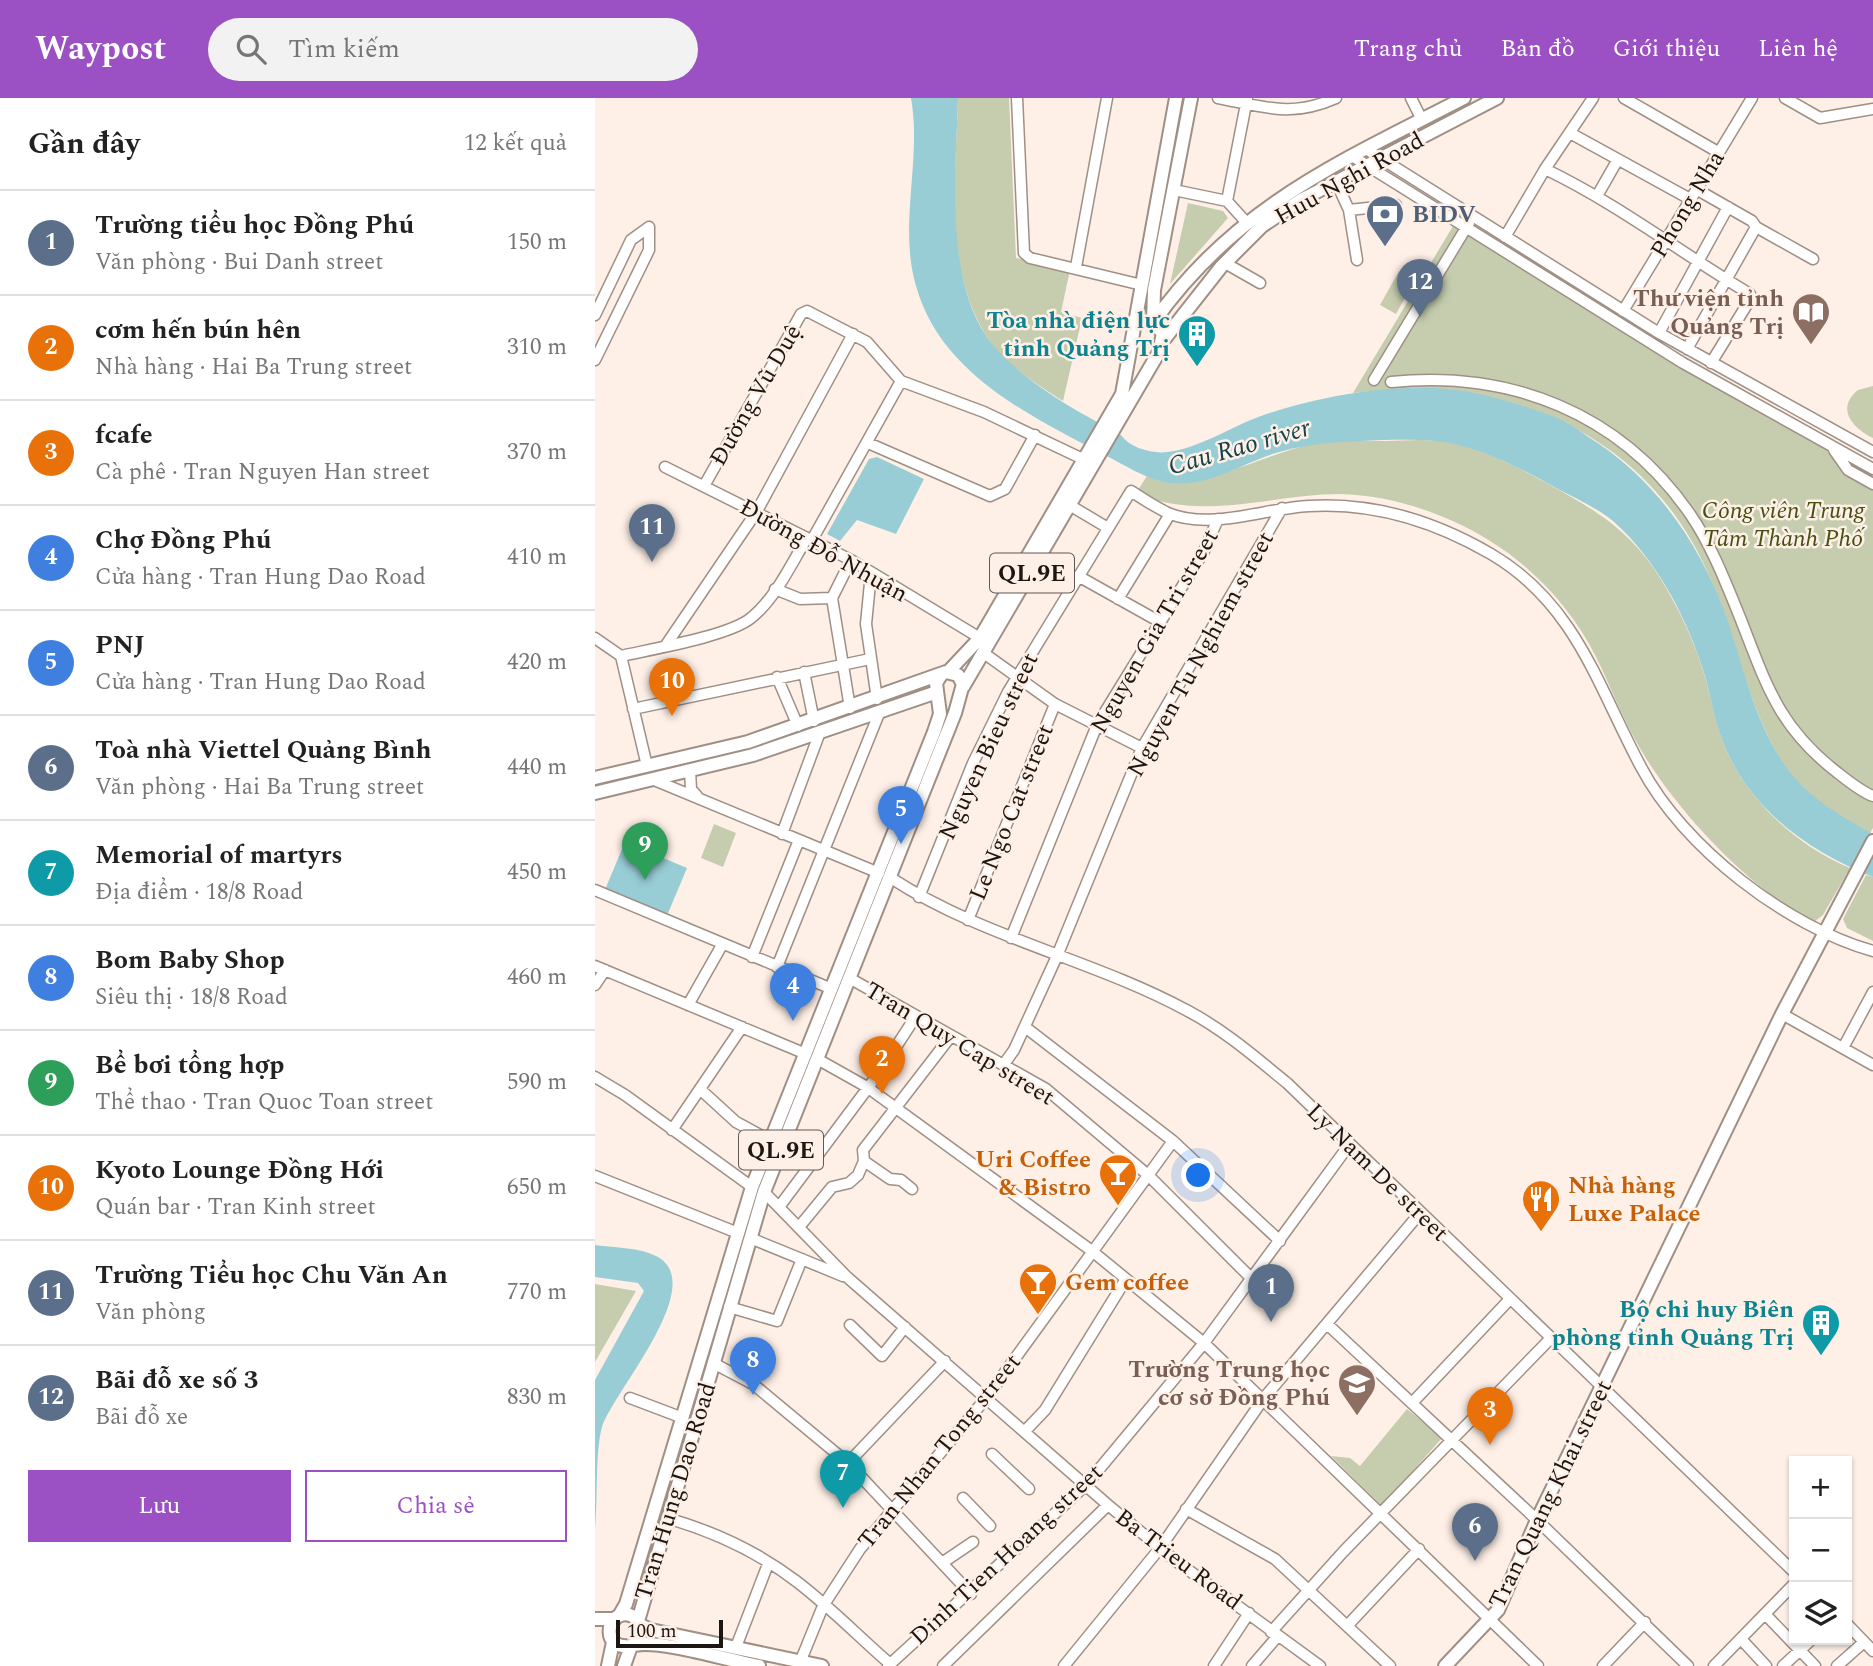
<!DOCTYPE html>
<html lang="vi">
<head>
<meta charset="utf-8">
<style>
  :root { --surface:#fff; --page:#f2f2f2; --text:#222; --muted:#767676; --line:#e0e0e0; --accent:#9b50c3 }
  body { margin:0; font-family:Spectral,serif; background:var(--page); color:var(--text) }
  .controls { position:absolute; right:21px; bottom:21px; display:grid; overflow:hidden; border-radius:0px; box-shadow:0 2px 5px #0004 }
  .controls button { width:63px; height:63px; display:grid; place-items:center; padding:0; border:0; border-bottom:2px solid var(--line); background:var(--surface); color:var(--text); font:35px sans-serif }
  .scale { position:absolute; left:21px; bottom:18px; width:107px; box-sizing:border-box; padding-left:7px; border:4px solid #1d1713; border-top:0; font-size:19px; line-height:24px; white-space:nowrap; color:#1d1713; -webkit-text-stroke:5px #fef0e7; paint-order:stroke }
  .you { position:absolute; left:604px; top:1078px; width:24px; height:24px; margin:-18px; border:5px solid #fff; border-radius:50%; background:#1a73e8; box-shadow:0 0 0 10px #1a73e833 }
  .badge { display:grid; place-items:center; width:46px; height:46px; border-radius:50%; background:var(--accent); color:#fff; font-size:23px; font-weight:700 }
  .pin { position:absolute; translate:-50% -58px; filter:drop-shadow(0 2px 4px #0008) }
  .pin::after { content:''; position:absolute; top:37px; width:24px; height:21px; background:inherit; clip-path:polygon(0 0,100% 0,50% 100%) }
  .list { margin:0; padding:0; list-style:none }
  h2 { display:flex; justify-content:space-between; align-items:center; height:91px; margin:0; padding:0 28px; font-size:30px }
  h2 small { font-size:23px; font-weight:400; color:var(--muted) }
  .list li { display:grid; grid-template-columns:46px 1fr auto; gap:21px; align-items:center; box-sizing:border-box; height:105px; padding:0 28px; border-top:2px solid var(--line) }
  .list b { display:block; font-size:26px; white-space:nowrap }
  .list p { margin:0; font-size:23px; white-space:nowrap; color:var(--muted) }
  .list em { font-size:23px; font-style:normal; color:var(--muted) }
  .actions { display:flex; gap:14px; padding:21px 28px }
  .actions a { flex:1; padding:16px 0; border:2px solid var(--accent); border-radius:0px; text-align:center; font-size:24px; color:var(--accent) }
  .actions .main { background:var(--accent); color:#fff }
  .icon { flex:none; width:38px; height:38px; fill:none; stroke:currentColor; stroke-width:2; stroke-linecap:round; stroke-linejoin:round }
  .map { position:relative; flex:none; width:1278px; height:1568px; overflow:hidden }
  header { display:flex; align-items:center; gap:42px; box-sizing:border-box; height:98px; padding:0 35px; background:var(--accent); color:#fff }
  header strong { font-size:33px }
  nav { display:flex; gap:38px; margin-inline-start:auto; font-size:24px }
  .search { width:490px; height:63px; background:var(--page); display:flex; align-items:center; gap:18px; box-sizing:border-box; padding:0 24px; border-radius:38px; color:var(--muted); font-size:26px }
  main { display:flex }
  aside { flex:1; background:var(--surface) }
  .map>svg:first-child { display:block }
  .green { fill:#c5cdae }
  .water { fill:#98cdd6 }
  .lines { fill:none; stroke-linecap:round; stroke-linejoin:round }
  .minor-casing { stroke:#9f8f85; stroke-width:13 }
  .major-casing { stroke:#9f8f85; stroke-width:16 }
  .minor { stroke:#fff; stroke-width:10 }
  .major { stroke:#fff; stroke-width:12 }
  .labels { text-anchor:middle; stroke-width:5; stroke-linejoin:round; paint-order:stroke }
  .shield { fill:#fef0e7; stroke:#605853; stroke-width:2 }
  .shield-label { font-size:23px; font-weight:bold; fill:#1d1713 }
  .street-label { font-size:24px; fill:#1d1713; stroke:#fef0e7 }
  .service-label { font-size:24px; font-weight:bold; fill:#4e5e75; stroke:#fef0e7; text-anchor:start }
  .education-label { font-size:24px; font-weight:bold; fill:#785e54; stroke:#fef0e7; text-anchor:end }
  .culture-label { font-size:24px; font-weight:bold; fill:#0d838f; stroke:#fef0e7; text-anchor:end }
  .park-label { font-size:24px; font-style:italic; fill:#465111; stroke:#fef0e7 }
  .food-label { font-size:24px; font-weight:bold; fill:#c56008; stroke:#fef0e7; text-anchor:start }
  .water-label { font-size:26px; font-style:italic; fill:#14444b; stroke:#fef0e7 }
</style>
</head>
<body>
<header>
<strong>Waypost</strong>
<div class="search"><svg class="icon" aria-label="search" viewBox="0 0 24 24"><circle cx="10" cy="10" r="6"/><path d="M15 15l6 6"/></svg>Tìm kiếm</div>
<nav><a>Trang chủ</a><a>Bản đồ</a><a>Giới thiệu</a><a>Liên hệ</a></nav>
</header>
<main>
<aside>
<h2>Gần đây<small>12 kết quả</small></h2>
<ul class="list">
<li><span class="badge" style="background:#5c6f8a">1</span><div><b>Trường tiểu học Đồng Phú</b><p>Văn phòng · Bui Danh street</p></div><em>150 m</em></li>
<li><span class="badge" style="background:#e8710a">2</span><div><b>cơm hến bún hên</b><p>Nhà hàng · Hai Ba Trung street</p></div><em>310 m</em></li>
<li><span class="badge" style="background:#e8710a">3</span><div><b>fcafe</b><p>Cà phê · Tran Nguyen Han street</p></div><em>370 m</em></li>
<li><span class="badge" style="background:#3f7fe0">4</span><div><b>Chợ Đồng Phú</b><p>Cửa hàng · Tran Hung Dao Road</p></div><em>410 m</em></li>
<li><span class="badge" style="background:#3f7fe0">5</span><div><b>PNJ</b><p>Cửa hàng · Tran Hung Dao Road</p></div><em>420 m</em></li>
<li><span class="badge" style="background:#5c6f8a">6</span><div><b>Toà nhà Viettel Quảng Bình</b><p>Văn phòng · Hai Ba Trung street</p></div><em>440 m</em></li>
<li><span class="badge" style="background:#0f9aa8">7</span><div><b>Memorial of martyrs</b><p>Địa điểm · 18/8 Road</p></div><em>450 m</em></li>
<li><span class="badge" style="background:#3f7fe0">8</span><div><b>Bom Baby Shop</b><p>Siêu thị · 18/8 Road</p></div><em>460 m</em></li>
<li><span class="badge" style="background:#2e9e5b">9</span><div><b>Bể bơi tổng hợp</b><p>Thể thao · Tran Quoc Toan street</p></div><em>590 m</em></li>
<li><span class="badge" style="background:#e8710a">10</span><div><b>Kyoto Lounge Đồng Hới</b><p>Quán bar · Tran Kinh street</p></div><em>650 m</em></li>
<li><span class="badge" style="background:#5c6f8a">11</span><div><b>Trường Tiểu học Chu Văn An</b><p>Văn phòng</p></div><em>770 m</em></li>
<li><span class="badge" style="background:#5c6f8a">12</span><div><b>Bãi đỗ xe số 3</b><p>Bãi đỗ xe</p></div><em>830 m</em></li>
</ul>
<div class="actions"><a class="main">Lưu</a><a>Chia sẻ</a></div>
</aside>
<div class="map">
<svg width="1278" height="1568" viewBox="0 0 1278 1568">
  <rect width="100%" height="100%" fill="#fef0e7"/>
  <path class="green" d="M363,0H414L421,160L475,172L466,214L487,220L468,303C444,288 415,270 397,246C347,178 361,80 363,0Z
    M593,105L628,113L633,120L575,186Z
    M858,128L1278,373V730L1275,735C1253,722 1228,709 1209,692C1162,648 1141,539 1115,480C1053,333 909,276 758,295Z
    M804,173L820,181L801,216L785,207Z
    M1278,288V340C1258,330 1240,311 1263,292Z
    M789,343C806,343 825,341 842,343C881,347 921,368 955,387C1001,412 1035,433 1064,478C1083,509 1100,544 1110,579C1116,600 1120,621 1127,641C1147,698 1200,747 1255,770L1228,817L1219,824C1153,791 1077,708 1042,645C1026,617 1015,587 1001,559C978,512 939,470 895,443C852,416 796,397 745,396C678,396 605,424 541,395L552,378C599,398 670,355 718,346C741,342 766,343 789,343Z
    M119,726L141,735L128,769L106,760Z
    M1271,777L1278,779V843L1252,830L1248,821Z
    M0,1186L41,1193L0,1264Z
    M812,1311L847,1340L787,1408L736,1358L755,1360L765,1368Z"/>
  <path class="water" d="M316,0H363C361,74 348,188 399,248C433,287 482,313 526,337C535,350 557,356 573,354C605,350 635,329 666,318C727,297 809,282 874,294C903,299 932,309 960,319C971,323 982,331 992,338C1059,379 1104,444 1131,518C1148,567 1160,626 1191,669C1213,700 1246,718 1278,736V779C1213,753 1152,710 1127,641C1119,621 1116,599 1110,578C1093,522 1063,463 1018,423C1002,410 980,400 961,390C925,370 882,347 840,343C816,341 791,342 767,343C740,344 714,346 688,353C651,362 617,389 577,385C552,383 527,365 504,354C431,316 345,274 321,188C303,127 327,62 316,0Z
    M282,359L329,381L301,436L262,422L245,443L232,436L274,361Z
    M30,744L92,770L71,820L9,794Z
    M0,1147C20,1150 45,1149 63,1159C113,1188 19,1293 7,1329C0,1353 3,1402 0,1430V1282L49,1193L43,1185L0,1179Z"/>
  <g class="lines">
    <defs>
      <path id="minor" d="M422,0L429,155L435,160L547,187
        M623,0C670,9 696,20 741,0
        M816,0L827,22
        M1029,0L1123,54
        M1190,0L1225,20L1278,11
        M975,35L1095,101
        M771,51L1064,235L1278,354
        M757,58L1088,265L1278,371
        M950,71C1023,106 1086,155 1155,196L1156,200L1116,265
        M741,84L754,112L762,162
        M579,92L632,103L651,124
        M1002,98L1022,63
        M632,103L652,1
        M754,112L801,107
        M1161,129L1218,161
        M910,139L950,71L998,0
        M630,165L665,185
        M481,169L512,0
        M1028,213L1157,0
        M0,217L36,142L54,129
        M1064,235L1133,109
        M1092,251L1161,129L1157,123L1101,91
        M0,262L54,152V129
        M779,282L874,125
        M796,284C916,272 1025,315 1095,416C1115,445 1129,480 1142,512C1170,581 1180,627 1243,675C1253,683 1267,694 1278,698
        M273,345L395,398L410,391L440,337
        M1239,352L1253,372L1278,386
        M70,369L256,462L385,540
        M109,388L206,216L212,213L272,244L306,283L389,314L490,362
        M476,408L513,430
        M217,442L306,283
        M276,475L271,526L282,601
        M483,478L565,524
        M180,491L205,501L237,500
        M523,501L575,416
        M0,540L26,558
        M71,547L162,413L258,236
        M390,556L460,606L547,650
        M26,558C57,551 134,538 156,520C181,500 196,466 212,440
        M26,558L52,668
        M209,574L219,623
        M182,579L203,628
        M255,610L237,500L256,462
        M38,611L275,561
        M95,673L96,691L102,698
        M59,682L284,775
        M187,736L225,634
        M296,780C388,840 497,861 593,913C629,932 660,959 692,985L1199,1474
        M0,792L237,891
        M324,799L378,665L413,594L536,393C548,401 560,409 573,415C616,433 670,410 714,408C779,404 841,424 896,456C981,506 1003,589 1046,669C1088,749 1192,829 1278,853
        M373,822L460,606
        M416,840L502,627L609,453L623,421
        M157,859L204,742
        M0,868L211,956
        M182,869L285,613
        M256,881L451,991L553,1077L657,1181
        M0,887L10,872
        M93,907L127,847
        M1187,916L1278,967
        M430,929L578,1043L685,1143
        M1248,950L1278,894
        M224,962L272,989L497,1153L609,1245L943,1568
        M409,966L419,952L462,858L547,650L687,410
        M0,979L30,997L157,1089
        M106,992L141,1024L176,1043
        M77,1032L147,929
        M269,1063L295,1081L306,1082L317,1091
        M0,1078L143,1135
        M169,1094L252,1179L513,1407L581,1463L725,1568
        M184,1109L284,975L321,918
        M204,1129L237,1089L254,1085L263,1077L269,1063L268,1052L356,938
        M155,1140L248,1178
        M134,1209L182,1223L207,1161
        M732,1226L942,1422L1093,1568
        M255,1227L287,1258L310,1229
        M118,1265L158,1286L253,1365L376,1496
        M35,1300L88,1320
        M817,1305L915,1201
        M431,1332L450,1312L531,1181
        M397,1356L434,1391
        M253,1365L350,1263
        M368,1400L395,1428
        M591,1411L680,1461L795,1568
        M72,1420C117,1433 163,1454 201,1483C234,1508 263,1538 294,1565
        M347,1465L378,1444
        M1170,1516L1220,1568
        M1252,1526L1278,1553
        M752,1528L824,1451
        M676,1534L748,1454L956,1240
        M1146,1541L1171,1568
        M141,1549L173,1466
        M206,1562L228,1508L265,1451L392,1299L578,1043
        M293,1568L491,1387L609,1245L754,1047
        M348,1568L513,1407
        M469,1568L565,1450L669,1300L825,1115
        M619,1568L654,1515
        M657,1568L682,1539
        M1008,1568L1050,1524
        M1119,1568L1199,1486
        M1188,1568L1216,1542
        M1242,1568L1269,1544"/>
      <path id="major" d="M558,225C640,108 747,63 869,0
        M558,225L559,192L596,0
        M567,244L626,169L667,128L706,102L902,0
        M353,574L385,540L527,296L581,0
        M368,589L564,254L568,235L558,225
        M0,680L153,644L351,574L363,577L368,586L360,615L169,1094L43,1523
        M0,695L158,657L342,594
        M24,1518L31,1506L157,1089L339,634L345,616L341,585L346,577
        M0,1521H20
        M45,1527L56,1532L227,1568
        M38,1547L47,1534C46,1527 43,1520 35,1517C11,1510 3,1556 40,1547C64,1541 136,1563 164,1568
        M13,1568L18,1544
        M29,1568L36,1548
        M850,1568L903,1512L942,1422L1187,916L1278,743"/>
    </defs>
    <use href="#minor" class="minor-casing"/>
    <use href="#major" class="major-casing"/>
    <use href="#minor" class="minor"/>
    <use href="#major" class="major"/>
  </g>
  <defs>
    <symbol id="bank-pin" viewBox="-11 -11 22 30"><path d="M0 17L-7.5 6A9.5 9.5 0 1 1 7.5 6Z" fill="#5c6f8a" stroke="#fef0e7"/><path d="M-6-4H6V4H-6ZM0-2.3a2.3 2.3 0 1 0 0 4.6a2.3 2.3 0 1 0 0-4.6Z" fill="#fff"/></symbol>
    <symbol id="library-pin" viewBox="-11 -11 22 30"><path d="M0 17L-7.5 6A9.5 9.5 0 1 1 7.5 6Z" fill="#8d6e63" stroke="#fef0e7"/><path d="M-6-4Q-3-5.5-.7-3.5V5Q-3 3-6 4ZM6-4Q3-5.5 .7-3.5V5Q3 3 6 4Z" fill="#fff"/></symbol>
    <symbol id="building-pin" viewBox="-11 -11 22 30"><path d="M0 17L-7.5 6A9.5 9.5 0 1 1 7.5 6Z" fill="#0f9aa8" stroke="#fef0e7"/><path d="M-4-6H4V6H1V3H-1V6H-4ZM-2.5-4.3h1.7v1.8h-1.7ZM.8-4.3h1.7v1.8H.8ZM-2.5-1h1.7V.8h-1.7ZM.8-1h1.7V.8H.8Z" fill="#fff"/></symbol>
    <symbol id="bar-pin" viewBox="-11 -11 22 30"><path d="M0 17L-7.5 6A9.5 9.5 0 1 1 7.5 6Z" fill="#e8710a" stroke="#fef0e7"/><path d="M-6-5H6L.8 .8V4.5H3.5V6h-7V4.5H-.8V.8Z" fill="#fff"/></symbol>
    <symbol id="restaurant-pin" viewBox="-11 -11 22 30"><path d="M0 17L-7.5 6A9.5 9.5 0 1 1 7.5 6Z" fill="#e8710a" stroke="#fef0e7"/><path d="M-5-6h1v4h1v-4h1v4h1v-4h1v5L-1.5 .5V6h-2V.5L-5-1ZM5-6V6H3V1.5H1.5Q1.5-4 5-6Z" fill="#fff"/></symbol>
    <symbol id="school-pin" viewBox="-11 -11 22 30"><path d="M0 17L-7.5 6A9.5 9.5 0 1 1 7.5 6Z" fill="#8d6e63" stroke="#fef0e7"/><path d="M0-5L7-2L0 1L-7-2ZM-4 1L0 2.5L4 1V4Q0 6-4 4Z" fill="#fff"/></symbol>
  </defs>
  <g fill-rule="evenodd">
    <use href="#bank-pin" x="768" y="94" width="44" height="60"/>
    <use href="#library-pin" x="1194" y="192" width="44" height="60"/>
    <use href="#building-pin" x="580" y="214" width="44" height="60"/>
    <use href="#bar-pin" x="501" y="1053" width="44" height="60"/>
    <use href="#restaurant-pin" x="924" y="1079" width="44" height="60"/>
    <use href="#bar-pin" x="421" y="1162" width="44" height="60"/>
    <use href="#building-pin" x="1204" y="1203" width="44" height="60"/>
    <use href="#school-pin" x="740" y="1263" width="44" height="60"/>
  </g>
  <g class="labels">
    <g class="shield">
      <rect x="395" y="455.5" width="84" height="39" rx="5"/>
      <rect x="144" y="1032.5" width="84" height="39" rx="5"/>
    </g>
    <g class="shield-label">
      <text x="437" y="483">QL.9E</text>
      <text x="186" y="1060">QL.9E</text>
    </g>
    <g class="street-label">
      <text transform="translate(754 80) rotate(-29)" y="8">Huu Nghi Road</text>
      <text transform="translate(1092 106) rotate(-59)" y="8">Phong Nha</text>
      <text transform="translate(160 297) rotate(-60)" y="8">Đường Vũ Duệ</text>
      <text transform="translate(229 452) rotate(29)" y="8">Đường Đỗ Nhuận</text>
      <text transform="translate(559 533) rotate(-60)" y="8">Nguyen Gia Tri street</text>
      <text transform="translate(605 556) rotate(-61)" y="8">Nguyen Tu Nghiem street</text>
      <text transform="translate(393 648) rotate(-65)" y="8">Nguyen Bieu street</text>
      <text transform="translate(416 714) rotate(-68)" y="8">Le Ngo Cat street</text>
      <text transform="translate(365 945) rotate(31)" y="8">Tran Quy Cap street</text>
      <text transform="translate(783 1074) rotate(44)" y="8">Ly Nam De street</text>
      <text transform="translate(344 1353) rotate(-51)" y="8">Tran Nhan Tong street</text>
      <text transform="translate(80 1393) rotate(-73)" y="8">Tran Hung Dao Road</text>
      <text transform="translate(955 1396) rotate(-64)" y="8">Tran Quang Khai street</text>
      <text transform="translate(411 1456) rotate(-43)" y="8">Dinh Tien Hoang street</text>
      <text transform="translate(584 1461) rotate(37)" y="8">Ba Trieu Road</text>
    </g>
    <g class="service-label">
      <text x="817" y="124">BIDV</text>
    </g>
    <g class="education-label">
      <text x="1189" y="208">Thư viện tỉnh<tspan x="1189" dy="28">Quảng Trị</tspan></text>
      <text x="735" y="1279">Trường Trung học<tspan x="735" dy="28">cơ sở Đồng Phú</tspan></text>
    </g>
    <g class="culture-label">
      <text x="575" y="230">Tòa nhà điện lực<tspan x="575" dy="28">tỉnh Quảng Trị</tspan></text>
      <text x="1199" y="1219">Bộ chỉ huy Biên<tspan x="1199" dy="28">phòng tỉnh Quảng Trị</tspan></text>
    </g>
    <g class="park-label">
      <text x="1188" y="420">Công viên Trung<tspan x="1188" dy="28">Tâm Thành Phố</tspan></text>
    </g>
    <g class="food-label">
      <text x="496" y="1069" text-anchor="end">Uri Coffee<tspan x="496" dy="28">&amp; Bistro</tspan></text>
      <text x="973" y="1095">Nhà hàng<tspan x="973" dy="28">Luxe Palace</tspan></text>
      <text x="470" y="1192">Gem coffee</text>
    </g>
    <g class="water-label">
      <text transform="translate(644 348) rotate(-16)" y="9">Cau Rao river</text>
    </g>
  </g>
</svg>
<div class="controls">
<button>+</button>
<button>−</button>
<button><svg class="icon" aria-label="layers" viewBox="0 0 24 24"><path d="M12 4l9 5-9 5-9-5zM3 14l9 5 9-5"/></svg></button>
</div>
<div class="scale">100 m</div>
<div class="you"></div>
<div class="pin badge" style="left:676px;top:1224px;background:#5c6f8a">1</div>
<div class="pin badge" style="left:287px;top:996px;background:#e8710a">2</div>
<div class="pin badge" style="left:895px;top:1347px;background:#e8710a">3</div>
<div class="pin badge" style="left:198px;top:923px;background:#3f7fe0">4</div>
<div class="pin badge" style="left:306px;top:746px;background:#3f7fe0">5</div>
<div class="pin badge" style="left:880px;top:1463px;background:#5c6f8a">6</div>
<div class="pin badge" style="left:248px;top:1410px;background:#0f9aa8">7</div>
<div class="pin badge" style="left:158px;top:1297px;background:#3f7fe0">8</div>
<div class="pin badge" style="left:50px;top:782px;background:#2e9e5b">9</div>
<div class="pin badge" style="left:77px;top:618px;background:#e8710a">10</div>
<div class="pin badge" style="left:57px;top:464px;background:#5c6f8a">11</div>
<div class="pin badge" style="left:825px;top:219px;background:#5c6f8a">12</div>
</div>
</main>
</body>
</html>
